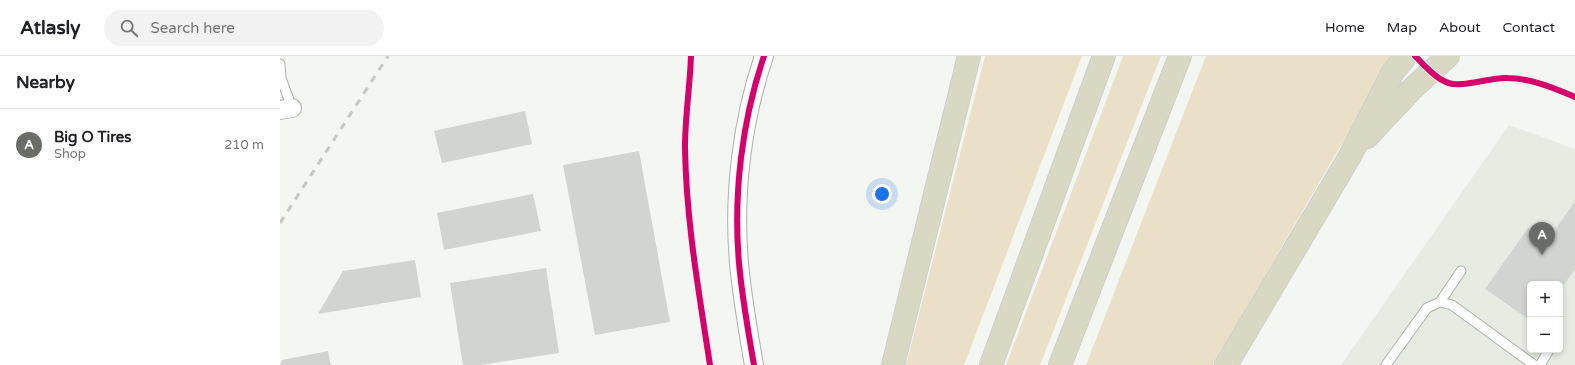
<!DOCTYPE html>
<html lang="en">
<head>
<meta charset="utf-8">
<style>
  :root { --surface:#fff; --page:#f2f2f2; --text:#202124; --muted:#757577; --line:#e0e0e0; --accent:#6a6c68 }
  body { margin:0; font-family:"Varela Round",sans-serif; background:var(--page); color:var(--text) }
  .controls { position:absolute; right:12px; bottom:12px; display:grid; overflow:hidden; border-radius:6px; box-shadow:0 2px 6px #0003 }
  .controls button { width:36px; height:36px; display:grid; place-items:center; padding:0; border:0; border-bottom:1px solid var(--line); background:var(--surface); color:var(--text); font:20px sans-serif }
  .you { position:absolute; left:602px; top:138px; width:14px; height:14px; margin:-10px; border:3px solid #fff; border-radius:50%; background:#1a73e8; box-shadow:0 0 0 6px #1a73e833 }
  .badge { display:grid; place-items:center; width:26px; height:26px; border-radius:50%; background:var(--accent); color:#fff; font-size:13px; font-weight:700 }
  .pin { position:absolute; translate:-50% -33px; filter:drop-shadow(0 1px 2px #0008) }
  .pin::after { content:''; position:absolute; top:21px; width:14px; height:12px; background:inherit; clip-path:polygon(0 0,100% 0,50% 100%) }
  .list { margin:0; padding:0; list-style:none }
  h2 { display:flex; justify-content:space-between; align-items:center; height:52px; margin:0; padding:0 16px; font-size:17px }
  h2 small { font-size:13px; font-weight:400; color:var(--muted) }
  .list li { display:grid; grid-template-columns:26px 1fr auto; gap:12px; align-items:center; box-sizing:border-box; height:72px; padding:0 16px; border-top:1px solid var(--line) }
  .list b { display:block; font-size:15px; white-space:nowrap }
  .list p { margin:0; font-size:13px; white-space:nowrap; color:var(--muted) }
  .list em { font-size:13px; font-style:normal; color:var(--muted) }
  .icon { flex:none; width:22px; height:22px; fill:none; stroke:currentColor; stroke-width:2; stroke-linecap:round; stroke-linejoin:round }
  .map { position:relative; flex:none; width:1295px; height:309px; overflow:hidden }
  header { display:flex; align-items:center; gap:24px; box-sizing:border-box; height:56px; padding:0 20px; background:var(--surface); border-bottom:1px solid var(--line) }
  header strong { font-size:19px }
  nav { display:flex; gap:22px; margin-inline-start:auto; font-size:14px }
  .search { width:280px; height:36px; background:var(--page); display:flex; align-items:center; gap:10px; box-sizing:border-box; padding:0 14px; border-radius:22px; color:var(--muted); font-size:15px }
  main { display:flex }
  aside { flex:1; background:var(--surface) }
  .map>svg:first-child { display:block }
  .built { fill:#e6ece2; fill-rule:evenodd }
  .green { fill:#eae0c8 }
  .building { fill:#d2d4d2 }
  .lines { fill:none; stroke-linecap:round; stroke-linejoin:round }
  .service-casing { stroke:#aeb0ad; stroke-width:11 }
  .minor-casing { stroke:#aeb0ad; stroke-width:20 }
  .motorway-casing { stroke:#cecfcd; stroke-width:24 }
  .service { stroke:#fdfefd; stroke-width:9 }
  .minor { stroke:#fdfefd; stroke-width:18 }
  .motorway { stroke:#d9d8c2; stroke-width:22 }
  .rail { stroke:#c6c6c6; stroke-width:3; stroke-dasharray:7 7; stroke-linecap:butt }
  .cycleway-casing { stroke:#f3f8f0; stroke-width:8 }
  .cycleway { stroke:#d6006c; stroke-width:6 }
</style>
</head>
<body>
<header>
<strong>Atlasly</strong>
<div class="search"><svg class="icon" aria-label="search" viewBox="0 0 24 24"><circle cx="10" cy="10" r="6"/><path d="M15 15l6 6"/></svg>Search here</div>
<nav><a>Home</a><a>Map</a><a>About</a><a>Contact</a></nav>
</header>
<main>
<aside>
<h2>Nearby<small></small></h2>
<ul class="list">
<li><span class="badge">A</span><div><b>Big O Tires</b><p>Shop</p></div><em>210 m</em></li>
</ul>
</aside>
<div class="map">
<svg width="1295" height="309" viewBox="0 0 1295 309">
  <rect width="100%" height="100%" fill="#f4f6f2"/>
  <path class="built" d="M1229,69L1295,93V309H1061ZM1250,228H1280V294H1250Z"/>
  <path class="green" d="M705,0H802L684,309H626Z
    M843,0H881L760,309H726Z
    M926,0H1117L1054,101L933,309H806Z"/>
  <path class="building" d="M245,55L252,88L162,107L154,75Z
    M359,95L390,266L315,279L283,109Z
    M253,138L261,175L164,194L157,157Z
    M1295,145V213L1280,235V228H1250V264L1205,233L1248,172L1267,186Z
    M135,204L141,241L38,258L63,215Z
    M266,212L279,297L201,309H183L170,227Z
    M48,295L51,309H0L2,304Z"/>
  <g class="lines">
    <defs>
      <path id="service" d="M0,8L1,22L12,52
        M1160,246L1181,215
        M1106,309L1147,252L1160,246L1172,249L1254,309
        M1260,309L1269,294"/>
      <path id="minor" d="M0,54L12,52
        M474,309C468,275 462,241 459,207C453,138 462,65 484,0"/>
      <path id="motorway" d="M1087,81L1131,34L1168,0
        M613,309L689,0
        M711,309L824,0
        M780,309L900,0
        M946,309L1070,100L1113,16L1126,0"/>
    </defs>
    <use href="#service" class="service-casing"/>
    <use href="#minor" class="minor-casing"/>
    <use href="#motorway" class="motorway-casing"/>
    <use href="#service" class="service"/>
    <use href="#minor" class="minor"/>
    <use href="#motorway" class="motorway"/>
    <path class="rail" d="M0,167L108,0"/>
    <defs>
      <path id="cycleway" d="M411,0C410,30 405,61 405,91C406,164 419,237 430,309
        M1135,0C1144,9 1154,21 1166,26C1180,33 1210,21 1227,22C1250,22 1274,32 1295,41
        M474,309C468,275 462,241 459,207C453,138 462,65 484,0"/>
    </defs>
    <use href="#cycleway" class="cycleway-casing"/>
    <use href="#cycleway" class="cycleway"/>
  </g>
</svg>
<div class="controls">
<button>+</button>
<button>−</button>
</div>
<div class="you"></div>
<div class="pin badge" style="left:1262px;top:199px">A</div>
</div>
</main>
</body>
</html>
